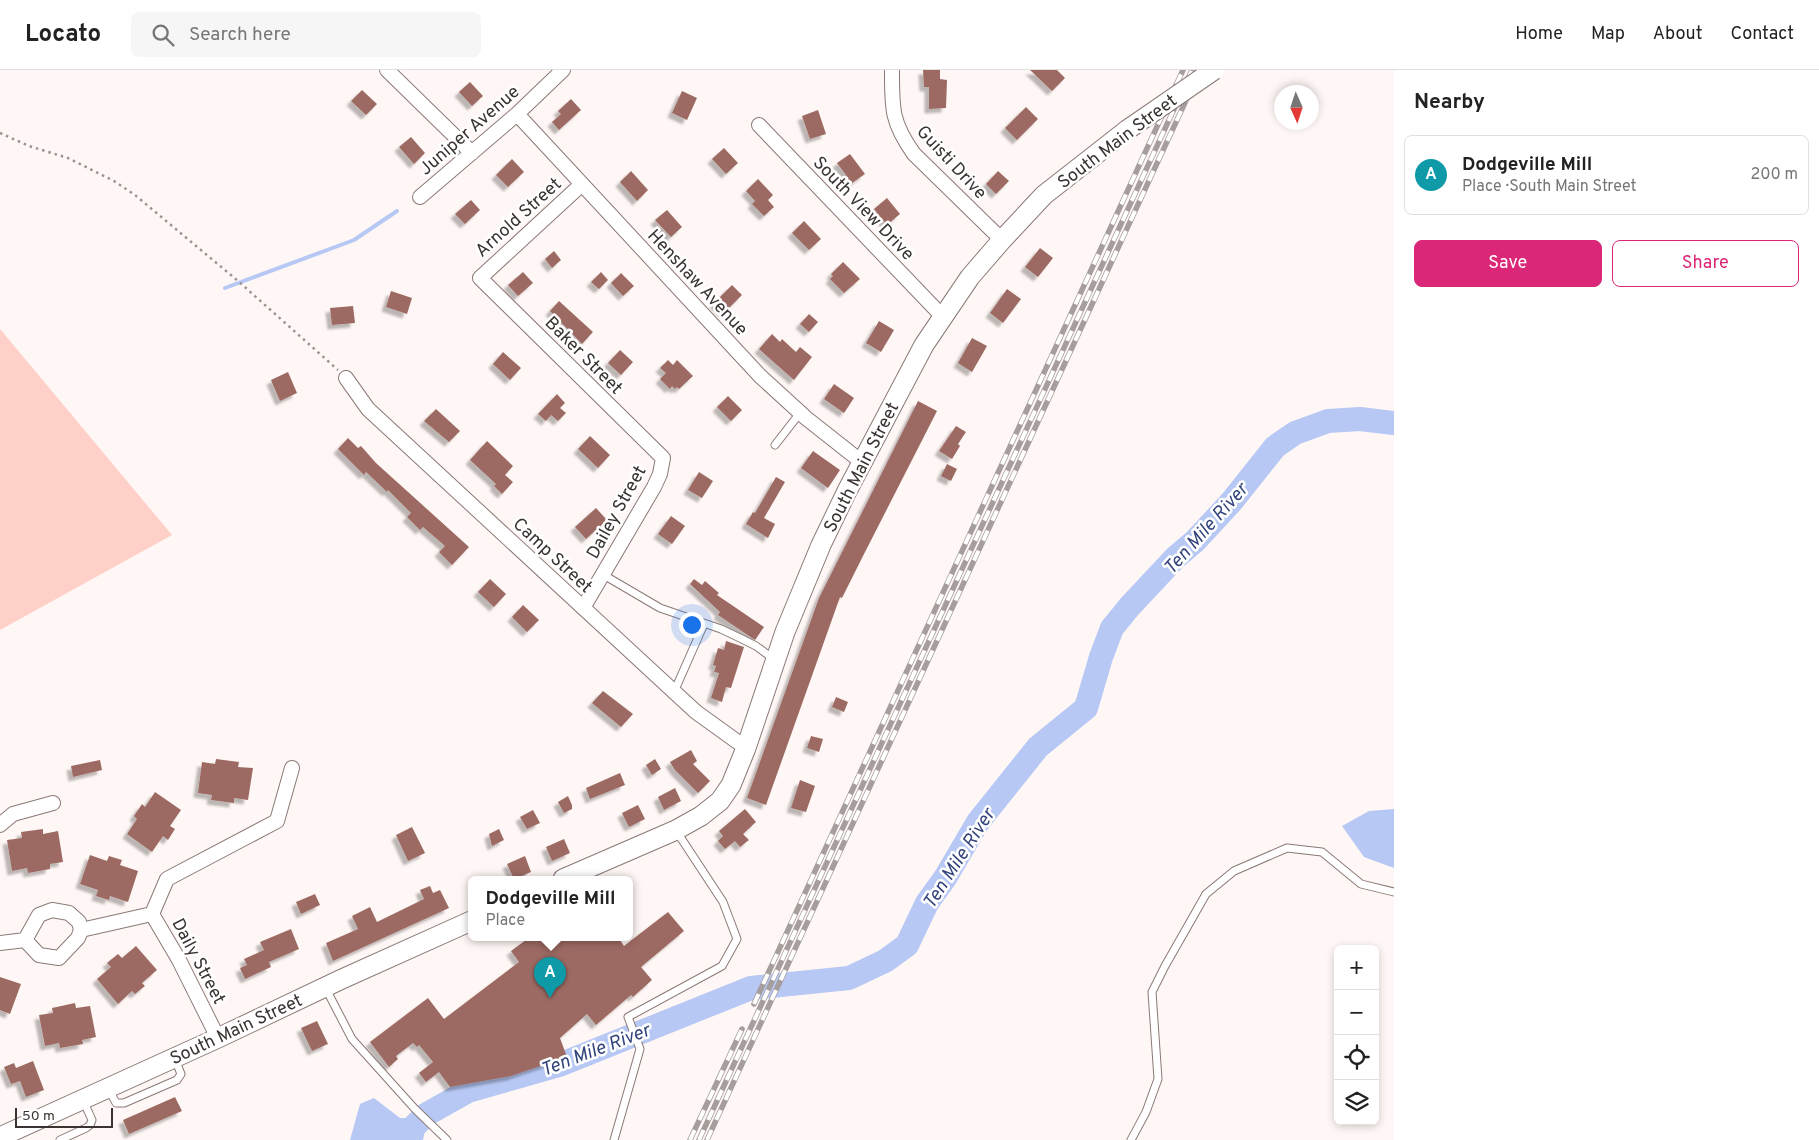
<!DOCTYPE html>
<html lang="en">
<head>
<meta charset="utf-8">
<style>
  :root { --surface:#fff; --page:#f6f6f6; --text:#222; --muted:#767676; --line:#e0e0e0; --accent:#db2777 }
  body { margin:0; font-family:Overpass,sans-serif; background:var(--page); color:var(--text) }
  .controls { position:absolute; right:15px; bottom:15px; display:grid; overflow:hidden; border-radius:8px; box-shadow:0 2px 8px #0003 }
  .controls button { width:45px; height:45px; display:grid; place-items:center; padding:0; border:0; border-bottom:1px solid var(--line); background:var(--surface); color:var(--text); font:25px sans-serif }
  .compass { position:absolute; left:1274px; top:15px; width:45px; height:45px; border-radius:50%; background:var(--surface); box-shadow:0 2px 8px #0003; rotate:177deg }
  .scale { position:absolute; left:15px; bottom:12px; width:98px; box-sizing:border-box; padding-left:5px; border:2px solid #3a3331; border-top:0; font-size:14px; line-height:18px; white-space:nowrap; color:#3a3331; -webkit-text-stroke:4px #fff; paint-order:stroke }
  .you { position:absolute; left:691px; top:554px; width:18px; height:18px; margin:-12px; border:4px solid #fff; border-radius:50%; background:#1a73e8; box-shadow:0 0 0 8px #1a73e833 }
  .badge { display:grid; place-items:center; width:32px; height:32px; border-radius:50%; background:var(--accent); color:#fff; font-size:16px; font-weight:700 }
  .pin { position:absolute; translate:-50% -41px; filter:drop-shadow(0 1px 2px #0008) }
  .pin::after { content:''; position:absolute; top:26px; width:18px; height:15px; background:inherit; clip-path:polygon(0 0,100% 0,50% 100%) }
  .popup { position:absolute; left:468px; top:806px; width:165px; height:65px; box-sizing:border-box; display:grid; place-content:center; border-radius:8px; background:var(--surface); filter:drop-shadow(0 1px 4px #0005); font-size:16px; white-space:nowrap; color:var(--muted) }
  .popup b { font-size:19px; color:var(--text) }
  .popup::after { content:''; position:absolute; left:50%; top:100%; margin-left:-10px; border:10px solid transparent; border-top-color:var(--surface) }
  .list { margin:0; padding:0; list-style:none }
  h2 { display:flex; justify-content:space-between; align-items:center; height:65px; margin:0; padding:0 20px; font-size:21px }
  h2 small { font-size:16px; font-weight:400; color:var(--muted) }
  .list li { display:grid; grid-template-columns:32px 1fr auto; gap:15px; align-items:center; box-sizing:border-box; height:80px; margin:0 10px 10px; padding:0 10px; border:1px solid var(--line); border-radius:8px }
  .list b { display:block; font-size:19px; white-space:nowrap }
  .list p { margin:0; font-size:16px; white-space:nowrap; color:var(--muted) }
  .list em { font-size:16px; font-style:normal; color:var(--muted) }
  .actions { display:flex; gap:10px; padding:15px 20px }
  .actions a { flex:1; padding:11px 0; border:1px solid var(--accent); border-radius:8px; text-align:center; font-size:18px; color:var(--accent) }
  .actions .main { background:var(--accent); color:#fff }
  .icon { flex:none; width:28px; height:28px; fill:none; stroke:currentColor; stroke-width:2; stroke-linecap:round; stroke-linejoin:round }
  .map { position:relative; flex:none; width:1394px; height:1070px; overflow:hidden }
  header { display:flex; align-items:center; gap:30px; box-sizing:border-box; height:70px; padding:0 25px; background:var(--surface); border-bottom:1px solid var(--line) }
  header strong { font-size:24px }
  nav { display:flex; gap:28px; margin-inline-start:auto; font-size:18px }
  .search { width:350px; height:45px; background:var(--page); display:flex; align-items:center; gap:12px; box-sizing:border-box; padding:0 18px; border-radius:8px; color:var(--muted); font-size:19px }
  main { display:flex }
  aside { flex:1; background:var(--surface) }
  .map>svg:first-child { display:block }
  .green { fill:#ffd0c8 }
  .water { fill:#b7c8f5 }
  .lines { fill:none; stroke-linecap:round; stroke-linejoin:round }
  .stream { stroke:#b7c8f5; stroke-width:4 }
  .river { stroke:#b7c8f5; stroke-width:24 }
  .building { fill:#9d6b63; filter:url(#shadow) }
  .service-casing { stroke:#8a7976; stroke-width:9 }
  .minor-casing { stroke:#8a7976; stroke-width:16 }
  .secondary-casing { stroke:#8a7976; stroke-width:21 }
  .path { stroke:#9a9391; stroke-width:2.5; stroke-dasharray:2.5 4; stroke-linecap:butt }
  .service { stroke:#fff; stroke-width:7 }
  .minor { stroke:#fff; stroke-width:14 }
  .secondary { stroke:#fff; stroke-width:19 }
  .rail-casing { stroke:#a59e9c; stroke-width:5.5 }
  .rail { stroke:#fff; stroke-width:4; stroke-dasharray:11; stroke-linecap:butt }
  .secondary-bridge-casing { stroke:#8a7976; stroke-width:21; stroke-linecap:butt }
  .secondary-bridge { stroke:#fff; stroke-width:19 }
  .labels { text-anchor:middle; stroke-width:5; stroke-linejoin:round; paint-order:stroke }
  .street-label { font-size:18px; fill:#3a3331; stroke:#fff }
  .water-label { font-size:19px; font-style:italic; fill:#32447b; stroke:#fff }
</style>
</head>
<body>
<header>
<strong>Locato</strong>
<div class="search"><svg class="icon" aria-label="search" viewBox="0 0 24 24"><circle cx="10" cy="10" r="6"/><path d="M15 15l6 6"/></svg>Search here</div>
<nav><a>Home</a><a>Map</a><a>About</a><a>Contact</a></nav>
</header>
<main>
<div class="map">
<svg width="1394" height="1070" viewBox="0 0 1394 1070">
  <defs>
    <filter id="shadow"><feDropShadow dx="-4.5" dy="4.5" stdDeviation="1" flood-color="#0004"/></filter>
  </defs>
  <rect width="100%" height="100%" fill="#fff7f5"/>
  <path class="green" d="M0,259L172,465L0,560Z"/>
  <path class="water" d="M1394,739V798L1364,787L1342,756L1369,741Z
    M374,1028L400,1048H408L422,1038L436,1052L425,1060L423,1070H350L360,1034Z"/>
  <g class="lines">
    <path class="stream" d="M225,218L354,170L397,141"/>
    <path class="river" d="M400,1070L427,1044L468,1021L559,995L751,918L849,908L885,891L907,875L927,833L945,808L978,752L1038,677L1086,638L1101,587L1112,558L1130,536L1175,488L1195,471L1232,431L1275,377L1295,363L1328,351L1360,349L1394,353"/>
  </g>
  <path class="building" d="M923,0H940V9L947,10L946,38L929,39V17H924Z
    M1030,0H1057L1065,8L1052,21Z
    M470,12L483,26L472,36L459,22Z
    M362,20L377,34L366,45L351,31Z
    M682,21L697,28L687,50L672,43Z
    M571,29L581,40L559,60L552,52L561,44L558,41Z
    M1026,37L1038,49L1017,70L1005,58Z
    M818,40L826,64L810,69L802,46Z
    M411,67L425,83L414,94L399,77Z
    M724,78L738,93L726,104L712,89Z
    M850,84L865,104L852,113L837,93Z
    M512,89L524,102L508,117L496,105Z
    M631,101L648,120L637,131L620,112Z
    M998,101L1009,111L996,124L986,114Z
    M758,109L773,125L768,130L774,137L764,146L752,134L755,131L746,121Z
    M887,128L900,144L887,155L874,139Z
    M471,130L480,140L465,154L455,144Z
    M667,140L682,157L671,167L655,150Z
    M804,151L821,169L809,180L792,163Z
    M1040,178L1053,188L1038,207L1025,197Z
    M554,181L561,190L552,198L545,189Z
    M843,192L860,209L844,223L830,209L833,206L831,204Z
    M523,202L533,213L518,226L508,215Z
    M601,202L608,210L599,219L591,212Z
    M621,203L634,216L623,226L611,213Z
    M732,215L742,225L724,243L714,233Z
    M1007,219L1021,229L1003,253L990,243Z
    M391,221L412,228L407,244L386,237Z
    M559,231L593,262L582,274L550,241Z
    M353,236L355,253L332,255L330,238Z
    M809,244L818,252L809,262L800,254Z
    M879,251L894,260L881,282L866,273Z
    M772,264L780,272L782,269L796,282L800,277L812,287L794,310L759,279Z
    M972,268L987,276L972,302L958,293Z
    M620,280L633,292L621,305L608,293Z
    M503,282L521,298L510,310L493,294Z
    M668,290L673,295L677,290L693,306L679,319L677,317L675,319L672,316L670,319L660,309L666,303L660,298Z
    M288,302L297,323L280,331L271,310Z
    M834,314L854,328L844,343L824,329Z
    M557,324L565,333L560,338L566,343L558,351L551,345L546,351L538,344Z
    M728,326L742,340L731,351L717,337Z
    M918,331L937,341L863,486L842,528L840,527L766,735L747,728L819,528Z
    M436,339L460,361L449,372L424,351Z
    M956,356L966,362L958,374L960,376L952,389L939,381Z
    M590,366L610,385L598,398L578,379Z
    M348,368L358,378L361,376L376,393L469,477L452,495L439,482L445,476L423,457L420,460L407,447L411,443L388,420L387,422L366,402L364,405L338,379Z
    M487,371L513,396L505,405L513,412L502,424L494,416L496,414L470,390Z
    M813,381L840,400L828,418L801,398Z
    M947,394L957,399L951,411L941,406Z
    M699,402L713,411L702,428L688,420Z
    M776,407L785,412L764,448L775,454L768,468L746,454L753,442L755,443Z
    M596,438L607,450L586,469L575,457Z
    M671,446L685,456L672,474L658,464Z
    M490,509L506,524L494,537L478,522Z
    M694,509L702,515L705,511L719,523L717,525L764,557L755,570L718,545L720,542L690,514Z
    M523,535L539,550L527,562L512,547Z
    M726,571L744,577L731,618L726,617L722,632L711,628L719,603L714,602L716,596L713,595L718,578L724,580Z
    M603,621L633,644L621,657L592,633Z
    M836,627L848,632L844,642L832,637Z
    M811,666L823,669L819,682L807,678Z
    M691,680L697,691L693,694L710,711L698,723L675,700L670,692Z
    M216,689L239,692L238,697L253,698L248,730L234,728V733L211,730L212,725L198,723L202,692L215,694Z
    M655,689L661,699L652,705L646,695Z
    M100,690L102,700L73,707L71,696Z
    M620,703L625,715L590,729L586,718Z
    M800,710L815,716L806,742L791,738Z
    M675,718L681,731L664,740L658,727Z
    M155,722L181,740L170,756L175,759L168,770L163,766L152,782L127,764L137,749L134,746L142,734L145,737Z
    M568,726L572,735V739L564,743L558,732Z
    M638,735L645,749L629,757L622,743Z
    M745,739L756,752L743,764L749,770L740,777L735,771L725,779L718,771L723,766L719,761Z
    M533,740L540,753L527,759L520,747Z
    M412,757L425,783L408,791L396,765Z
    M43,759V764L58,761L63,792L50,794V799L28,803L27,798L12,801L7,770L22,768L21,762Z
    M499,759L504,770L492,776L489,764Z
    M564,769L570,783L552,791L546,777Z
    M90,785L107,791L109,786L122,790L120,795L138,801L128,832L110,826L109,830L96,826L98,820L80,814Z
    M525,786L531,802L514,809L507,794Z
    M430,816L433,823L440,820L449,838L333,891L326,873L358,859L352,846L370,837L377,852L381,850L424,829L420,820Z
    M315,824L320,835L301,844L296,832Z
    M668,842L684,861L641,897L652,910L633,927L631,925L596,955L587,944L560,968L567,987L511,1006L450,1017L439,1002L426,1012L419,1003L433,992L419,975L417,977L413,973L396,986L398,989L389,997L370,972L428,928L444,949L519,892L511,881L530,867H618L624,876Z
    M291,859L299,879L269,892L271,897L245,909L240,898L247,895L244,889L264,880L260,872Z
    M136,876L157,900L142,913L145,916L135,924L132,921L118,934L97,909L111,897L107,893L118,884L122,888Z
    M0,907L21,914L10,944L0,940Z
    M75,933L76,938L90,936L96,967L82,970L83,974L60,978L59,973L45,976L39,945L53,943L52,938Z
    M317,951L328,974L312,981L301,958Z
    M33,991L44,1020L26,1027L20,1011L11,1014L4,997L14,993L16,998Z
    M175,1027L182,1041L129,1064L123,1050Z"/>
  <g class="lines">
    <defs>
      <path id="service" d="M775,375L800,343
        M602,504L660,538L721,559L742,569L756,576L775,590
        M674,622L704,554
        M325,917L352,969L415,1039L447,1070
        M108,1018L116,1033H124L177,1010L181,1004L175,989
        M60,1070L86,1058L90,1055L92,1050L83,1030
        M614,1070L640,979L628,947L722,896L737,869L723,832L677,762
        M1131,1070L1146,1042L1158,1009L1152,922L1165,896L1206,824L1234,801L1287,778L1322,782L1361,814L1394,822"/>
      <path id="minor" d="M387,0L472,83
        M892,0C892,38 891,52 914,84L1002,170
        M517,44L760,306L806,348L863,393
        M759,55L943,247
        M582,114L480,208L663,388L660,404L654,417L583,538
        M420,127L517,44L563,0
        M346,308L368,339L696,642L746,678
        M0,755L13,744L53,733
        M52,840L69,843L79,852L81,860L78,868L59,888L39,885L25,870L39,845Z
        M152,844L167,809L277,751L292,698
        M81,860L152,844L179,890L218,968
        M0,873L25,870"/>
      <path id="secondary" d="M563,809L676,760L701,746L720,731L731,715L746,678L785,562L821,475L847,421L924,275L970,207L1002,170L1044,125L1127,60
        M0,1067L218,968L342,909L471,851"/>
    </defs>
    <use href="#service" class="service-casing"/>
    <use href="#minor" class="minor-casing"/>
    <use href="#secondary" class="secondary-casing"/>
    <path class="path" d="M0,63L29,76L68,88L114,111L135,125L238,211L338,300"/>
    <use href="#service" class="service"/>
    <use href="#minor" class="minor"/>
    <use href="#secondary" class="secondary"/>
    <defs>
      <path id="rail" d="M754,934L1183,0
        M690,1070L742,959
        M699,1070L1192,0
        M707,1070L1200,0"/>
    </defs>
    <use href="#rail" class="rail-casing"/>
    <use href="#rail" class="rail"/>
    <defs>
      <path id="secondary-bridge" d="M1127,60L1214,0"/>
    </defs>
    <use href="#secondary-bridge" class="secondary-bridge-casing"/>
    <use href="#secondary-bridge" class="secondary-bridge"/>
  </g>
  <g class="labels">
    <g class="street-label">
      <text transform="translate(469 60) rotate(-41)" y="6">Juniper Avenue</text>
      <text transform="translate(1117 71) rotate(-37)" y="6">South Main Street</text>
      <text transform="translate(952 92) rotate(47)" y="6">Guisti Drive</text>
      <text transform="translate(864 138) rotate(46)" y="6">South View Drive</text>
      <text transform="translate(518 147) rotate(-42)" y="6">Arnold Street</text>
      <text transform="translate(698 212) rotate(47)" y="6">Henshaw Avenue</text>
      <text transform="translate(584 285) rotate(45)" y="6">Baker Street</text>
      <text transform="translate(861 397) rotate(-63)" y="6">South Main Street</text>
      <text transform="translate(616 442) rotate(-61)" y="6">Dailey Street</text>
      <text transform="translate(553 485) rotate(43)" y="6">Camp Street</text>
      <text transform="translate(199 891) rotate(62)" y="6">Daily Street</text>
      <text transform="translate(236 959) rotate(-25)" y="6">South Main Street</text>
    </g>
    <g class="water-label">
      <text transform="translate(1205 458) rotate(-48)" y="7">Ten Mile River</text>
      <text transform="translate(958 788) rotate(-57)" y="7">Ten Mile River</text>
      <text transform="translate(595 979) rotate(-21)" y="7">Ten Mile River</text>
    </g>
  </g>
</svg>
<div class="controls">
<button>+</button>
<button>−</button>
<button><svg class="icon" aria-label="locate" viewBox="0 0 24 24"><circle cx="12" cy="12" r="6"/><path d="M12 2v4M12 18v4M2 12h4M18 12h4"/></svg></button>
<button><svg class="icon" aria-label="layers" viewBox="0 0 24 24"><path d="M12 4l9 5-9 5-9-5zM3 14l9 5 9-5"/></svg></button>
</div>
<svg class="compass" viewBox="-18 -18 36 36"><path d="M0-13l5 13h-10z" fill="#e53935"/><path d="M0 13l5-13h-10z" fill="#767676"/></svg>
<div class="scale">50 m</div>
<div class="you"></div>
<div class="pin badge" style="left:550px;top:928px;background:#0f9aa8">A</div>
<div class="popup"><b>Dodgeville Mill</b>Place</div>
</div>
<aside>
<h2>Nearby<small></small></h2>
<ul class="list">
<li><span class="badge" style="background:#0f9aa8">A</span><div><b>Dodgeville Mill</b><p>Place · South Main Street</p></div><em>200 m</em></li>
</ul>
<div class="actions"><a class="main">Save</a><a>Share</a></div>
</aside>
</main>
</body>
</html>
